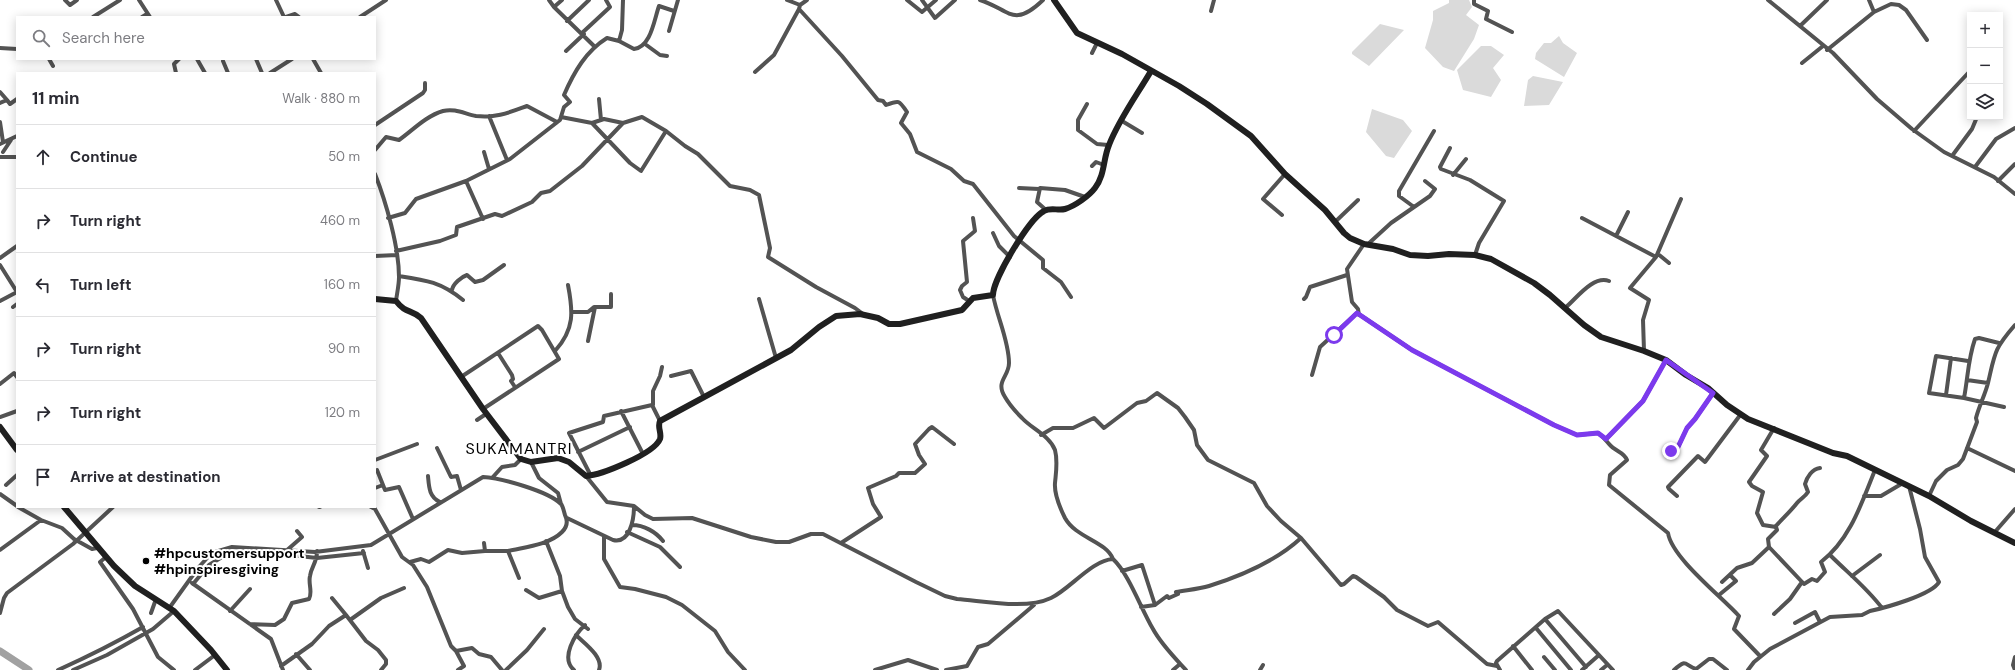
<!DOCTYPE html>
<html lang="en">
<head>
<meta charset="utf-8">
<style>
  :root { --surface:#fff; --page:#f7f7f7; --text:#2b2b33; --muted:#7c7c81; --line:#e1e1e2 }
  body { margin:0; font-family:"DM Sans",sans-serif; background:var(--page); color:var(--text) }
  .controls { position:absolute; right:12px; top:12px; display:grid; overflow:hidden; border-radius:0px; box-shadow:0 2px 10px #0003 }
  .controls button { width:36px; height:36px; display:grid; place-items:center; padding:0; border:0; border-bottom:1px solid var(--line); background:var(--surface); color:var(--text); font:20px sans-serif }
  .stop { position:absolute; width:12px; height:12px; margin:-9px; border:3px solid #7c3aed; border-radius:50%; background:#fff }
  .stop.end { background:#7c3aed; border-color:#fff; box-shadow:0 1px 4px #0008 }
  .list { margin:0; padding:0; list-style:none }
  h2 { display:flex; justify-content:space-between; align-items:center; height:52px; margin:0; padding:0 16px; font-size:17px }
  h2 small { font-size:13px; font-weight:400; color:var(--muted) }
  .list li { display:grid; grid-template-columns:26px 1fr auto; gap:12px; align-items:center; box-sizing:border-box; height:64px; padding:0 16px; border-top:1px solid var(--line) }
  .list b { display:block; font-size:15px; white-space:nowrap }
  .list em { font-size:13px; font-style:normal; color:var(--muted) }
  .icon { flex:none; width:22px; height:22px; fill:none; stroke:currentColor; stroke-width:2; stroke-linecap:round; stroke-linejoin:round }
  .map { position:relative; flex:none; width:2015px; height:670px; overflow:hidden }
  .search { position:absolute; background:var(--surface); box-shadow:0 2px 10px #0003; left:16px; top:16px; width:360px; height:44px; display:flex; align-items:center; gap:10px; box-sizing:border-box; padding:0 14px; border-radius:0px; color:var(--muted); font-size:15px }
  .panel { position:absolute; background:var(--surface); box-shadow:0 2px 10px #0003; left:16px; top:72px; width:360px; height:436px; border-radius:0px }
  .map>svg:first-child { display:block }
  .green { fill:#dadada }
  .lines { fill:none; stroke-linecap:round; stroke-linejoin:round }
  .river { stroke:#a1a1a1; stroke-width:7 }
  .street { stroke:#535353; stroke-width:4 }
  .secondary { stroke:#202020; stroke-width:6 }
  .route { stroke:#7c3aed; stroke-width:5 }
  .poi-dot { fill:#000; stroke:#fff; stroke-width:1.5 }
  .labels { text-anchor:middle; stroke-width:4; stroke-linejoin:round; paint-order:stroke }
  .poi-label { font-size:14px; font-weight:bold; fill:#000; stroke:#fff; text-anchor:start }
  .quarter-label { font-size:16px; letter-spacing:1px; fill:#000; stroke:#fff }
</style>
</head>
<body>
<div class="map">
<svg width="2015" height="670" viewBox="0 0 2015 670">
  <rect width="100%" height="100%" fill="#fff"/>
  <path class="green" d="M1449,0H1469L1472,7L1466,15L1479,25L1474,39L1454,71L1443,67L1425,48L1433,20V11L1449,3Z
    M1380,24L1404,30L1369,66L1352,54V52Z
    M1559,36L1563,43L1577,53L1564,77L1535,59L1536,53L1544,43H1551Z
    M1481,46H1491L1504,55L1493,68L1501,80L1491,97L1463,90L1457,70Z
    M1533,76L1563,82L1549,105L1524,106L1528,80Z
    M1372,109L1403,120L1412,131L1394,158L1386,156L1366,132Z"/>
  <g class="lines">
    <path class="river" d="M0,651L29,670"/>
    <path class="street" d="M65,0L70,5L77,0
      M139,0L150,17
      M276,0L284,17
      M549,0L554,7L562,0
      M907,0L922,12L936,0
      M922,0L935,18L955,0
      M980,0C1009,9 1013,29 1043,0
      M1474,0V4L1488,11L1486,19L1512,32
      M1768,0L1833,53L1877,99L1912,129L1944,152L1994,177L2015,194
      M1869,0L1874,12
      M800,5L807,0
      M554,7L594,46
      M799,9L842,56L878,100L883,101L886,105C899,100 899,100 907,112L901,123L910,134L917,152L951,169L964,181L973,184L1014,236L1043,260V268L1061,282L1071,297
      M1211,11L1214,0
      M93,17L120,0
      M142,17L147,14
      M286,17L295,14L299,17
      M360,17L386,0
      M567,21L589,0
      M1800,26L1827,0
      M669,31L678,0
      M582,33L610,7L606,0
      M619,41L622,30L623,0
      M645,44L660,55L667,56
      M0,48L17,49
      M1827,50L1874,12L1891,4L1899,5L1906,10L1927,40
      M566,51L584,34
      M1092,53L1097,43
      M49,59L53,66
      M197,59L205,73
      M256,59L262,73
      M313,59L321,73
      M223,61L228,73
      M1802,63L1823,46
      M755,72L774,55L799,9L800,5L787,0
      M176,73L174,64L179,59
      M270,73L292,59
      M0,92L7,100
      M599,99L601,120
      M0,103L7,100L10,104L17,99
      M1087,104L1078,120V130L1097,144L1108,145
      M489,116L507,160
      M561,117L592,123L604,119L623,123L642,117L666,131L685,146L698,154L730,186L750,190L759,195L770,248L768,257L816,287L855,308L863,314
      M1122,121L1142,133
      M0,122L3,142
      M592,123L630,163L641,171L666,131
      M375,125L423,93L425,90V83
      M1914,131L1970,71
      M0,144L17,136
      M1450,148L1440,167L1441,169L1470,180L1504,201L1479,243L1475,255
      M375,150L386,137L399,140C413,130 426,116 443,111C455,108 465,114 476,116C497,118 508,113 527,106L557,122
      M3,152L11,140
      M484,152L489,169
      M1952,156L1972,129L1977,117
      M0,157H17
      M1092,166L1096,162L1104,165
      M1975,167L1996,139L2015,128
      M375,174C386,202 399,247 399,277C399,285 397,293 396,301
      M1453,175L1466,159
      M466,181L483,219
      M1998,181L2015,164
      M1019,188L1039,189
      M1414,207L1399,196V191L1434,131
      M1046,210L1037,202L1040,188L1065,190L1085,197
      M1282,215L1263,199L1285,174
      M388,218L405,213L416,199L466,181L510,159L560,120L564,107L570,102L564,95C574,72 586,51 607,38L619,41L634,49C651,47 654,20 659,6L674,11
      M1582,218L1656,257
      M1335,222L1358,200
      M993,233L999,246L1010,257
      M1616,236L1628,212
      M1367,245L1391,223L1430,196L1435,189L1425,181
      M396,251L440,241L456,235L457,227L495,214L502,216L532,202L541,193L550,191L582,166L623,123
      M1658,254L1669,263
      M375,256L397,255
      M0,258L17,246
      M0,265L17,292
      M399,276C426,280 441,282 463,300
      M452,290C453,284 461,277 467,275L475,282L483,280L504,265
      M993,295C997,317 1009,341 1009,363C1009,377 995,381 1005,397C1009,404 1016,412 1022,418C1032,429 1050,436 1055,450C1058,461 1056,472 1055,483C1054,495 1060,508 1065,518C1076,538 1106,541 1113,559
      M759,299L776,358
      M1304,299L1306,297L1310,287L1347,275
      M0,301L17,292
      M969,301L963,297L960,290L962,286L967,282L963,241L975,231L973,218
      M13,307L17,304
      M1565,308C1576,299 1593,275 1609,281
      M573,312H588L594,307H611V294
      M1359,315L1358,309L1352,302L1347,269L1364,244
      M588,341L595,307
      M555,351C575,329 573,311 568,285
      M1644,351L1643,320L1649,300L1630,288L1656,257L1681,199
      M498,353L512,375L513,379L511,381L515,387
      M1968,361L1936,356L1929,393L1964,398L2004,407
      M1312,375L1320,347L1357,313L1412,350L1554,425L1577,435L1598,433C1604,437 1606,441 1610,445C1615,451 1624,452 1627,460L1610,475L1609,485L1668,533C1672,558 1721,596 1739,616L1734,629L1760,656
      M671,376L691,371L704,397
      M461,377L538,326L542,330L559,359L483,409
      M1967,380L1988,383
      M0,384L14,373L17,377
      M1946,395L1951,358
      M1964,398C1968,377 1968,359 1975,339L1979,338L1999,343
      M653,405V391L660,376L662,367
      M621,411L643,454
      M0,417L17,411
      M477,420L486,414
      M1041,435L1053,428H1073L1094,418L1104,428L1137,403L1146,401L1157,393L1178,408L1185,417L1194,430L1197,445L1208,460L1254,483L1267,506L1281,521L1301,538L1341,585L1344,584L1353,576L1356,577L1384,597L1397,610L1428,626L1438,622L1487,664L1497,666
      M1606,439L1643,401L1666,360
      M437,448L451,477L457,476L461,490
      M1967,448L2015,471
      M578,452L630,427
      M1667,456L1678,447L1687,428L1695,419L1713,393
      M375,460L417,444
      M531,462L539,478L558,493L561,504
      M377,470L385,490L399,487L413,519
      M428,476C429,487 429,497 440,502
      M586,476L607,502L634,506L645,515L653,519L692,518L751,537L776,542H789L811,534H823L916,582L945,596L957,599C984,601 1026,610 1051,598C1070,589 1092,560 1113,559C1129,574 1141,609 1153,629C1161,644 1174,657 1186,670
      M591,476L569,433L603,422L604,416L652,405L660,421
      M492,478L502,467L515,465L521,459
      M6,485L17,475
      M375,488L383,485
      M0,494L17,506
      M1677,496L1669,489L1668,487L1698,456L1705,462L1741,414
      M1864,496H1881L1903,483
      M1929,496L1936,481L1947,470L1958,465L1963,459L1977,422L1976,418C1979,406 1985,395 1988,383C1995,353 1994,349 2015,325
      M18,507L41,520L62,528L74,539L92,549L97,548
      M319,507H320
      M371,507L375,509L402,557L413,565L427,587L451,646L456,651L472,648L479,654L491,657L502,670
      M567,518L613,540C630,544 634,519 634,506
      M632,525C644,525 656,532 663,541
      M1775,527C1782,519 1790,512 1797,503C1800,499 1805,497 1808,492L1805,484C1807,477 1812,469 1820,468
      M627,532L660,547L680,567
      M1994,533L2015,509
      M604,536V559L620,587L635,589L666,597L682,605L715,631L728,652L745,670
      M546,541L560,576L562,591L568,607L575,619L588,629
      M484,543L485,551H508
      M841,543L881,517L873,504L868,488L896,476L899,473H915L925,464L919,455L915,444L929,429L932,427L954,444
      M1769,547L1804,584L1812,579L1817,581L1825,572L1821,562C1850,540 1862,502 1875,470
      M0,550L41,520
      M286,551L302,537L297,531
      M363,551L368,568
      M1830,555C1848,573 1867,588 1882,608
      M106,557L100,562L133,609L158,657L174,670
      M410,562L421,559L429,562L448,550L462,553L485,551
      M1122,571L1142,565L1155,605
      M1852,576L1880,555
      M1722,582L1737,568L1752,563L1769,547L1768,539L1777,530L1776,527L1763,525L1757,513L1763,492L1752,486L1749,482L1767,456L1761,450L1774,428
      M192,583L271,639L283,670
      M193,584L209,565L227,554H281L317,558L364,553
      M526,590L539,598L562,591
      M1719,595L1736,581L1730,575
      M332,598L346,615
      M170,607L198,568L208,557L215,552L232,547L315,552L371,545L483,477C501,478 548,491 561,504C563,506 564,512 565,515C568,521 567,527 562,532C549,545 525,547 508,551L519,578
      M1141,607L1155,605L1167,596L1169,598L1178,594L1176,592C1187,590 1199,589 1209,586C1241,576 1276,561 1301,538
      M230,611L250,589
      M0,613L4,598L7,593L73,544L113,507
      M151,613L156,599
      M1774,614L1790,599L1802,582
      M1545,619L1586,667
      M350,620L381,598L404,588
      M1795,623L1815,612L1820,622
      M250,624L275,625L284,619L292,603L309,599C313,592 308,584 310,576C311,567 317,563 317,551
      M1536,628L1571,670
      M576,635C584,643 604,657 599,670
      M1513,646L1532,670
      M456,651L464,666L458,670
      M296,654L310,670
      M1544,657L1555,670
      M2015,657L2013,665L2015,670
      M281,666L312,644L329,626L346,615L366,641L378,650L386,660V664L381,670
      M58,670C87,657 115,643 143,627
      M73,670L107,655L153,629L174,611
      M195,670L215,655
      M506,670L527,650L544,629
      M574,670C560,658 575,634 585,625
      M875,670L908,660L937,670
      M946,670L967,666L978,647L988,644L1034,605
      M1173,670L1180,664
      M1260,670L1263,665
      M1500,670L1496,663L1497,661L1545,619L1558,611L1613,670
      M1582,670L1599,655
      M1601,670L1607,665
      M1674,670C1687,658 1684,665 1696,669L1709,659H1713L1727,670
      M1748,670L1754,662L1770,649L1830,617L1862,615L1870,611C1884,608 1932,595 1939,582L1925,557L1920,529L1909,486"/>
    <path class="secondary" d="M1054,0L1077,33L1122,54L1179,86L1207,104L1251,136L1285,174L1325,210L1344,233L1350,238L1364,244L1393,249L1410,255L1428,256L1449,254L1475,255L1491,259L1534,283L1550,295L1584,325L1601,337L1644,351L1666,360L1686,375L1708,388L1727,405L1748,419L1833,453L1847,456L1929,496L1971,521L2015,543
      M375,299L396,301C406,314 411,309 421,318L483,409L521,459L531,462L558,458L569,462L586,476C601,475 654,454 660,439C662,433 657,427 660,421L791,350L819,327L836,316L860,314L878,318L889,324H900L962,310L973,298L993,295C993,279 1029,219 1044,211C1051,207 1058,211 1065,209C1075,206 1089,196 1095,188C1105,175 1103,159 1109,145C1119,119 1137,95 1151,71
      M0,427L17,450
      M64,507L114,566L135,586L174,611L211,650L227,670"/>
  </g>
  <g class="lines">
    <path class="route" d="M1334,335L1357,313L1412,350L1554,425L1577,435L1598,433L1606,439L1643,401L1666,360L1713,393L1695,419L1687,428L1678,447L1671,451"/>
  </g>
  <circle class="poi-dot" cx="146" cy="561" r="4"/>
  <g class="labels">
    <g class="poi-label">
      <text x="154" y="558">#hpcustomersupport<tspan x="154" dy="16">#hpinspiresgiving</tspan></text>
    </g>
    <g class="quarter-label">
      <text x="519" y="454">SUKAMANTRI</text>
    </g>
  </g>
</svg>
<div class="controls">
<button>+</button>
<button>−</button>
<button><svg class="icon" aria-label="layers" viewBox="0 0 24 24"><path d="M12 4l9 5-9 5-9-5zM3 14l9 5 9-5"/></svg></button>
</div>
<div class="stop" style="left:1334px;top:335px"></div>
<div class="stop end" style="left:1671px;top:451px"></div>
<div class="search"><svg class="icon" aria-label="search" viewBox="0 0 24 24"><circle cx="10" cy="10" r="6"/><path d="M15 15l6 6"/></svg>Search here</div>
<section class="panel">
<h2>11 min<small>Walk · 880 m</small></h2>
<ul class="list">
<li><svg class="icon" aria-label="ahead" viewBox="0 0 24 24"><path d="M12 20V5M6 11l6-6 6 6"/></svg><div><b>Continue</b></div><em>50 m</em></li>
<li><svg class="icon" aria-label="right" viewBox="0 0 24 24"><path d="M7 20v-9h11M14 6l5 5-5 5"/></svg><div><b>Turn right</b></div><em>460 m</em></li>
<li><svg class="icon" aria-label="left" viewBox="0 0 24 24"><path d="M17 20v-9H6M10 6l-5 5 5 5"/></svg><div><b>Turn left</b></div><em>160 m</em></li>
<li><svg class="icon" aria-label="right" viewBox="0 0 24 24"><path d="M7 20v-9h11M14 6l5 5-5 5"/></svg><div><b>Turn right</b></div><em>90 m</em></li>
<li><svg class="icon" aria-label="right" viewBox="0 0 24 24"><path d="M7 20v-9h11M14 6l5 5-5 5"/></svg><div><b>Turn right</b></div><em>120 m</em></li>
<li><svg class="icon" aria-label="arrive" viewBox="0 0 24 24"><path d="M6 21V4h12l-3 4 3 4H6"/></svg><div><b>Arrive at destination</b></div></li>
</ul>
</section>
</div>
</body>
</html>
